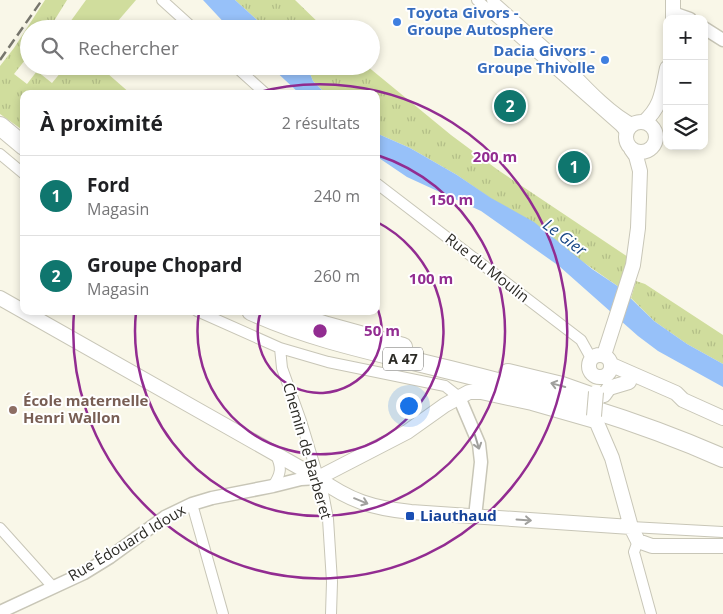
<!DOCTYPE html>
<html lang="fr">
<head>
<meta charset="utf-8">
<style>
  :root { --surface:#fff; --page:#f6f6f6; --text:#202124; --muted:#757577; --line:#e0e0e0; --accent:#0f766e }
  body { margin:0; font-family:"Open Sans",sans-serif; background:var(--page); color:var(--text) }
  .controls { position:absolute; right:15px; top:15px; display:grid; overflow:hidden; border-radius:10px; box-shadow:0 2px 8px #0003 }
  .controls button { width:45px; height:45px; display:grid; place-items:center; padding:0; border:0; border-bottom:1px solid var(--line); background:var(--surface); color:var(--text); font:25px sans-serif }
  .you { position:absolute; left:408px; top:405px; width:18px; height:18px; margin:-12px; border:4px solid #fff; border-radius:50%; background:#1a73e8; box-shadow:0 0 0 8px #1a73e833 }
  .badge { display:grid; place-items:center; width:32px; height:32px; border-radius:50%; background:var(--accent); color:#fff; font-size:16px; font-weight:700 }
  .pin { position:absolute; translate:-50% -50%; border:2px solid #fff; box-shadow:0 1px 5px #0006 }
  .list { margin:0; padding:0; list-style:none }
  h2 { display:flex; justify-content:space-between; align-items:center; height:65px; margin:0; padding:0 20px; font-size:21px }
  h2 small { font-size:16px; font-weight:400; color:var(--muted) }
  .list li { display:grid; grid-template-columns:32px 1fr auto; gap:15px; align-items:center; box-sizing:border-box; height:80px; padding:0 20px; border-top:1px solid var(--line) }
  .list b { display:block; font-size:19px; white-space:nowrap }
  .list p { margin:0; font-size:16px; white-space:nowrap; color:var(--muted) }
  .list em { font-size:16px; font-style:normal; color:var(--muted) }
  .icon { flex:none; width:28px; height:28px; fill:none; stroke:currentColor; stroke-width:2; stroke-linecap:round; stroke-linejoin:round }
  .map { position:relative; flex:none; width:723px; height:614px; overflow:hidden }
  .search { position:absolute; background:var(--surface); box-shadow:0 2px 8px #0003; left:20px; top:20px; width:360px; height:55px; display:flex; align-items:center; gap:12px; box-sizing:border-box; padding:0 18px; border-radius:28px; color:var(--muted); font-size:19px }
  .panel { position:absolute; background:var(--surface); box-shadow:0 2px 8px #0003; left:20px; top:90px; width:360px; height:225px; border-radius:10px }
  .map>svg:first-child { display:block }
  .grass { fill:url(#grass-tufts) }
  .garden { fill:#d0dd9d }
  .water { fill:#97c1f9 }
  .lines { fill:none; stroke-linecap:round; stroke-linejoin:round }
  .minor-casing { stroke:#c8c6b7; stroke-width:12 }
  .tertiary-casing { stroke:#c8c6b7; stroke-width:15 }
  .secondary-casing { stroke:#c8c6b7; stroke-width:16 }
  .motorway-casing { stroke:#c8c6b7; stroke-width:20 }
  .minor { stroke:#fff; stroke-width:10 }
  .tertiary { stroke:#fff; stroke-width:12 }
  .secondary { stroke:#fff; stroke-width:14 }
  .motorway { stroke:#fff; stroke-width:18 }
  .rail { stroke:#77766d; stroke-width:2.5; stroke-dasharray:10 5; stroke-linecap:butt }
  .secondary-bridge-casing { stroke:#c8c6b7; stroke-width:16; stroke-linecap:butt }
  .secondary-bridge { stroke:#fff; stroke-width:14 }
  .oneway { stroke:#a0a09d }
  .ring { fill:none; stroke:#922c91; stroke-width:2.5 }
  .shop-dot { fill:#3f7fe0; stroke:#fff; stroke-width:2 }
  .education-dot { fill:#8d6e63; stroke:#fff; stroke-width:2 }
  .transit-dot { fill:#1a4fb4; stroke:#fff; stroke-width:2 }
  .labels { text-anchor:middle; stroke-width:4; stroke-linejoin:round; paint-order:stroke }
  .shield { fill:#fff; stroke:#6b6b67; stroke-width:1 }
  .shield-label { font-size:14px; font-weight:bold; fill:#2c2b26 }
  .shop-label { font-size:15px; font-weight:bold; fill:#366cbe; stroke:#fff; text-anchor:start }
  .street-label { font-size:15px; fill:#2c2b26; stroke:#fff }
  .education-label { font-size:15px; font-weight:bold; fill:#785e54; stroke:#fff; text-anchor:start }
  .transit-label { font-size:15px; font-weight:bold; fill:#164399; stroke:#fff; text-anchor:start }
  .water-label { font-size:16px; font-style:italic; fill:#174785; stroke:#fff }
  .centre { fill:#922c91; stroke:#fff; stroke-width:2.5 }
  .ring-label { font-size:15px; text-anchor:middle; font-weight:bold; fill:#922c91; stroke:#fff; stroke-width:4; stroke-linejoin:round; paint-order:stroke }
</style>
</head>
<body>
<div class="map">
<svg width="723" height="614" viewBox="0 0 723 614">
  <defs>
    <pattern id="grass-tufts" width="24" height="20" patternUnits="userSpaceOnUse" patternTransform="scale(1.25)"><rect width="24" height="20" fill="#d0dd9d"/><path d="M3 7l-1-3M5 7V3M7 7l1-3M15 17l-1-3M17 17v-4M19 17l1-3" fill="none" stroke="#b3be87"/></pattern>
  </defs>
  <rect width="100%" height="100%" fill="#f9f7e8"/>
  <path class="grass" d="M45,0H67L49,29H29V55L14,74L27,84L37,71L52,83L66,66H99L131,94H24V131L0,114V66L14,48Z
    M235,0H295L325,29H267Z
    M307,66H367L451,135L498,170L628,257L619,287L457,175L410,148L376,133V94H326L313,81Z
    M636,281L645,284L723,335V364L687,344L654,321L631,298Z"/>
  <path class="garden" d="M86,0H136L111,29H65Z"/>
  <path class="water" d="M203,0H235L267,29H230Z
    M270,66H307L313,81L326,94H300Z
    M376,133L410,148L457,175L491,198L534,222L592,269L619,287L654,321L687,344L723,364V387L658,351L638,336L559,266L481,211L407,177L376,156Z"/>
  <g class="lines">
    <defs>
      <path id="minor" d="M162,0L194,29
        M477,0L620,126L627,134
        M492,0L572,71C589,89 613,114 634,124
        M235,66L266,94
        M0,154L24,174
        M376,183L581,340L591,358
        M197,311L280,348L328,362L445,386L459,397
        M280,348L282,368L301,421L323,493L328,519L332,582L331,614
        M273,486C281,474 282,468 276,455
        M192,504L223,614
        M631,527L723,532
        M0,528L53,587
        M638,541L634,552L651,614"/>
      <path id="tertiary" d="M673,13L690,19
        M704,28L723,40
        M459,397L479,444L481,462L475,517
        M0,612L84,573L110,557L165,517L192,504L212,498L273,486L301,479L318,478"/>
      <path id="secondary" d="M673,19V0
        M644,122C662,106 662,91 667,68
        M626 137a15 15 0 1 1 30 0a15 15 0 1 1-30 0Z
        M0,298L318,478C350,501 372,508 411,512L631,527
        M589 366a11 11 0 1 1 22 0a11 11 0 1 1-22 0Z
        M604,355L633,265L638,228L640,171L636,156L631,149
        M612,365L676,393L683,400L723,418
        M604,395L609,388L629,382
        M594,416L612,458L631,527L638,541L652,546H723
        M318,478L407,432L445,405L469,392H481L532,403L595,421"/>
      <path id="motorway" d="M0,126L24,146
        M251,311C314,340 383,353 450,370C543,393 635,419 723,458
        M281,311L327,326L403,347
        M508,373L562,386L596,398"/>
    </defs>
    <use href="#minor" class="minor-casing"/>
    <use href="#tertiary" class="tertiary-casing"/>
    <use href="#secondary" class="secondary-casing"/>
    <use href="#motorway" class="motorway-casing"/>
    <use href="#minor" class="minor"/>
    <use href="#tertiary" class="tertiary"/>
    <use href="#secondary" class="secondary"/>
    <use href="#motorway" class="motorway"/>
    <path class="rail" d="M0,60L42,0"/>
    <defs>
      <path id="secondary-bridge" d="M594,416L596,392"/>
    </defs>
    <use href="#secondary-bridge" class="secondary-bridge-casing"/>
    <use href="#secondary-bridge" class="secondary-bridge"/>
  </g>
  <defs><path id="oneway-shaft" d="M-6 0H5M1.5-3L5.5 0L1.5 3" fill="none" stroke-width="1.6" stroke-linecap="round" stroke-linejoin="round" transform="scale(1.25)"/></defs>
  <g class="oneway">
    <use href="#oneway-shaft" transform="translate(558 385) rotate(-165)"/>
    <use href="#oneway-shaft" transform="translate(477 442) rotate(73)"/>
    <use href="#oneway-shaft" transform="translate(361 501) rotate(22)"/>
    <use href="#oneway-shaft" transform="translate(524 520) rotate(4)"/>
  </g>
  <g class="ring">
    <path d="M376 305A62 62 0 1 1 261 311"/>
    <path d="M377 222A123 123 0 1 1 199 312"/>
    <path d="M377 155A185 185 0 1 1 136 312"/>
    <path d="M252 94A247 247 0 1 1 74 312"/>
  </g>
  <g class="shop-dot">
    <circle cx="397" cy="22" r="5"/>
    <circle cx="605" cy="60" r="5"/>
  </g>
  <circle class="education-dot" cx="13" cy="410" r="5"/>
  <rect class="transit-dot" x="405" y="511" width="10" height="10" rx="2.5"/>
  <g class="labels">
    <rect class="shield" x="383" y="347.5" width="40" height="23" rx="4"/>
    <g class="shield-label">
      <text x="403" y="364">A 47</text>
    </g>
    <g class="shop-label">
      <text x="407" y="18">Toyota Givors -<tspan x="407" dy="17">Groupe Autosphere</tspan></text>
      <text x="595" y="56" text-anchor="end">Dacia Givors -<tspan x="595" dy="17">Groupe Thivolle</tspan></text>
    </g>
    <g class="street-label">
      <text transform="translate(487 268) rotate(38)" y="5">Rue du Moulin</text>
      <text transform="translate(307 451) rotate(74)" y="5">Chemin de Barberet</text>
      <text transform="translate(127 543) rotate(-31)" y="5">Rue Édouard Idoux</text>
    </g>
    <g class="education-label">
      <text x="23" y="406">École maternelle<tspan x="23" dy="17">Henri Wallon</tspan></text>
    </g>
    <g class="transit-label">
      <text x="420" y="521">Liauthaud</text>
    </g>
    <g class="water-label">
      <text transform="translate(565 237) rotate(37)" y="6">Le Gier</text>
    </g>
  </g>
  <circle cx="320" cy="331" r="8" class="centre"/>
  <g class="ring-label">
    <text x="495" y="162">200 m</text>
    <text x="451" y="205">150 m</text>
    <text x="431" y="284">100 m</text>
    <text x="382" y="336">50 m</text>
  </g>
</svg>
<div class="controls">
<button>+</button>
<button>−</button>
<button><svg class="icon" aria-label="layers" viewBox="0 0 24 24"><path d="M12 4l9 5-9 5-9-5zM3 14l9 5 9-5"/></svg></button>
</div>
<div class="you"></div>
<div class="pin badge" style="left:574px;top:167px">1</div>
<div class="pin badge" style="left:510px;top:106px">2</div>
<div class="search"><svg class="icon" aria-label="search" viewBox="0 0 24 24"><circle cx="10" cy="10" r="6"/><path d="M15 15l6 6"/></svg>Rechercher</div>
<section class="panel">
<h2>À proximité<small>2 résultats</small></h2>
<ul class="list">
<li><span class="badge">1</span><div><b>Ford</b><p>Magasin</p></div><em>240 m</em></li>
<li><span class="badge">2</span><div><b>Groupe Chopard</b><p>Magasin</p></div><em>260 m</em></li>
</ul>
</section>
</div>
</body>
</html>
